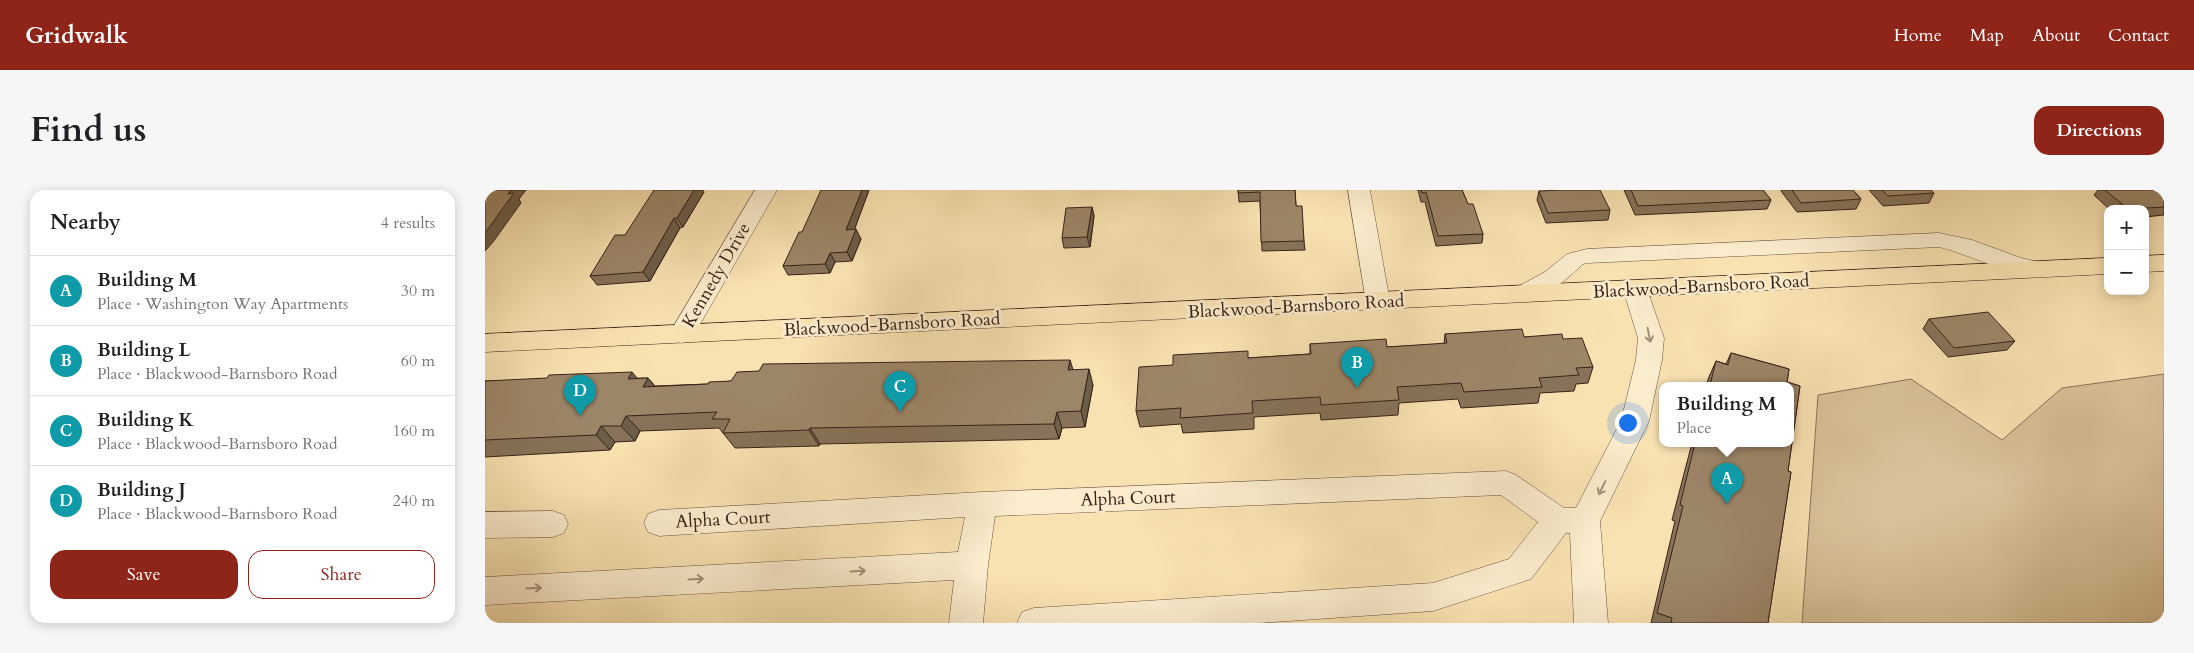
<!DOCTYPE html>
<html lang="en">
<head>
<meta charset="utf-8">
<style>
  :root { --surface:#fff; --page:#f6f6f6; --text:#202124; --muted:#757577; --line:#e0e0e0; --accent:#8f2418 }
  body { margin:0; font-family:Cardo,serif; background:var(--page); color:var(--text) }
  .controls { position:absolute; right:15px; top:15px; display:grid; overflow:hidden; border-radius:10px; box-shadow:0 2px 12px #0003 }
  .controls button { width:45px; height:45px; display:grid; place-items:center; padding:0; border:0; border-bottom:1px solid var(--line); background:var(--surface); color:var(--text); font:25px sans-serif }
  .you { position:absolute; left:1142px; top:232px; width:18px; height:18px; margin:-12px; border:4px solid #fff; border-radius:50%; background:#1a73e8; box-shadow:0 0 0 8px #1a73e833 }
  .badge { display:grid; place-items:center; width:32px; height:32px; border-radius:50%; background:var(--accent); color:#fff; font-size:16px; font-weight:700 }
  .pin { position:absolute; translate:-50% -41px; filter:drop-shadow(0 1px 2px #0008) }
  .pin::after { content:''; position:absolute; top:26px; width:18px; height:15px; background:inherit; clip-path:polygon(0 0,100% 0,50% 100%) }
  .popup { position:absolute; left:1174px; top:192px; width:135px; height:65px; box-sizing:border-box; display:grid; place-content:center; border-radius:10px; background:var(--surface); filter:drop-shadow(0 1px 4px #0005); font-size:16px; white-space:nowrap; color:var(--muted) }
  .popup b { font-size:19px; color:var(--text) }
  .popup::after { content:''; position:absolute; left:50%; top:100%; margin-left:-10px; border:10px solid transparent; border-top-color:var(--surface) }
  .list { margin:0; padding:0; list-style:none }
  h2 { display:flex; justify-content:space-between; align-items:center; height:65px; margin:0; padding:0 20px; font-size:21px }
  h2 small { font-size:16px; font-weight:400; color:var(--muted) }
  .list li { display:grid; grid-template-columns:32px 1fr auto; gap:15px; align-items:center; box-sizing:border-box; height:70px; padding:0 20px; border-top:1px solid var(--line) }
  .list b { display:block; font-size:19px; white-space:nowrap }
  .list p { margin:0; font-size:16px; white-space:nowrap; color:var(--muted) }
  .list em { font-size:16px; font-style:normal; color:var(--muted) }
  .actions { display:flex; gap:10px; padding:15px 20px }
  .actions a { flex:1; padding:11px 0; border:1px solid var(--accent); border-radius:15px; text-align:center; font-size:18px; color:var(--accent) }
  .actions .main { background:var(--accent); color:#fff }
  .map { position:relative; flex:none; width:1679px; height:433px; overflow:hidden; border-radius:15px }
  header { display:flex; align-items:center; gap:30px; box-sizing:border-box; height:70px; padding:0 25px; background:var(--accent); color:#fff }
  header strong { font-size:24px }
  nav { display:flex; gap:28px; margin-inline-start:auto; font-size:18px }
  .intro { display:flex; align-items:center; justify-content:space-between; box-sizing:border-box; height:120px; padding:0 30px }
  h1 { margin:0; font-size:35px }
  .button { padding:12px 22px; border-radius:15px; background:var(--accent); color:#fff; font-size:18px; font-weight:700 }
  main { display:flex; gap:30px; padding:0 30px }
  aside { flex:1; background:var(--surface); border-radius:15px; box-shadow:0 2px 12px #0003 }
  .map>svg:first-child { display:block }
  .green { fill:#d8c198; stroke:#887258 }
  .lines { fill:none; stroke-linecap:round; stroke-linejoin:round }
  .minor-casing { stroke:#68523e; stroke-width:1 }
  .major-casing { stroke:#372217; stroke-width:1 }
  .minor { fill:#fbeccd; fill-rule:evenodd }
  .major { fill:#f9e2b2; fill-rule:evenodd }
  .wall { fill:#867359; stroke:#372217 }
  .shaded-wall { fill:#6d5e49; stroke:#372217 }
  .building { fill:#9c8668; stroke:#372217 }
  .oneway { stroke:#a3917b }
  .labels { text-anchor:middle; stroke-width:5; stroke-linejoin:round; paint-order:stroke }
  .street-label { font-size:18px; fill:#372217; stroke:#fbeccd }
</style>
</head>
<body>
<header>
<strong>Gridwalk</strong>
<nav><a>Home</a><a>Map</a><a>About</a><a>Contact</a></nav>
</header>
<div class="intro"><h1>Find us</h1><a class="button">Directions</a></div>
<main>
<aside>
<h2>Nearby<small>4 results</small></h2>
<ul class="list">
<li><span class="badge" style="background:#0f9aa8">A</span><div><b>Building M</b><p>Place · Washington Way Apartments</p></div><em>30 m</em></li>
<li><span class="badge" style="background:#0f9aa8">B</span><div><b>Building L</b><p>Place · Blackwood-Barnsboro Road</p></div><em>60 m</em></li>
<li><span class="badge" style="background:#0f9aa8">C</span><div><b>Building K</b><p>Place · Blackwood-Barnsboro Road</p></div><em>160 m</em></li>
<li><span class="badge" style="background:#0f9aa8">D</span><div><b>Building J</b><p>Place · Blackwood-Barnsboro Road</p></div><em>240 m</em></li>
</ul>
<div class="actions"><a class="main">Save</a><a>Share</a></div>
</aside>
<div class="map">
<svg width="1679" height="433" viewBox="0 0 1679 433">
  <rect width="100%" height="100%" fill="#f9e2b2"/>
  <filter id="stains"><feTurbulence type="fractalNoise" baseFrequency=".004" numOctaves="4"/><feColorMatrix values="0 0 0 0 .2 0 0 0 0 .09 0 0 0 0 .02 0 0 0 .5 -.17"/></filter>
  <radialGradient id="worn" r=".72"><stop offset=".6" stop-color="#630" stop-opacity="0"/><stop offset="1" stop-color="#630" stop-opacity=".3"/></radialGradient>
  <path class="green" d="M1679,184V433H1317L1333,205L1426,189L1517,250L1577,198Z"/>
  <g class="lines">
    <defs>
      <path id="minor" d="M270,0H292L206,150L197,153L188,150L184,144Z
        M863,0H885L905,112L902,118L893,120L884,118L881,112Z
        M1454,43L1487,50L1536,68L1567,75L1571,80L1567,85C1538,93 1485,64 1454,57L1102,73L1098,74C1082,89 1053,116 1030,110L1027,104L1030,98L1060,82L1082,64L1102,59Z
        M1150,91L1159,93L1162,99L1179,148L1177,170L1164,231L1115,331L1123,433H1089L1085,343H1081L1046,389L948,421L774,433H532L537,422L549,418L948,393L1024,369L1053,332L1016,305L510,326L503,375L498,433H464L469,390L0,415V387L473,362L480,327L174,346L163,342L159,333L163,324L174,320L497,302L1021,281L1031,285L1079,318H1091L1136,231L1151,170L1153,148L1138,99L1141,93Z
        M68,321L79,325L83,334L79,343L68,347L0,348V322Z"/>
      <path id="major" d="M1679,65V81L1660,82V66Z
        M1623,68V84L0,162V144Z"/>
    </defs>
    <use href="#minor" class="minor-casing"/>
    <use href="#major" class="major-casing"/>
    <use href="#minor" class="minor"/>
    <use href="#major" class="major"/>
  </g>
  <path class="wall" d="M384,0L369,40L376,49L367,71L350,72L345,83L303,85L298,76L317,42Z
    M753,0H810L811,16L819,51L820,60L777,61L775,11L754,12Z
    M933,0H977L983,14L998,44L997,53L951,56L940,12H936Z
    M1139,0H1278L1286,10L1282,19L1150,25Z
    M1297,0H1368L1376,9L1371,19L1312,22L1296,1Z
    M1384,0H1446L1449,3L1444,13L1398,16Z
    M1613,0H1679V25L1660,27V19H1624L1609,5Z
    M1054,1L1125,20L1123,30L1061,33L1052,10Z
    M219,2L198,37L195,38L165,91L112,95L105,86L140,45Z
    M607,17L609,26L605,57L579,58L577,48Z
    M1444,129L1530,151L1522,160L1463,167L1438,139Z
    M960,144L1039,147L1078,149L1108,177L1103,193L1091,194L1089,201L1055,203L1053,213L976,218L973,209L914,213L913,225L836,230L835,223L769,227V239L698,243L696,234L655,237L651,221L688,175L764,168L825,164V154L902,157L959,154Z
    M1246,163L1304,179L1302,192L1315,196L1303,281L1306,282L1283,433H1166L1190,331L1187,330L1207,253H1306V195H1221L1224,187L1231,171L1241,174Z
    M588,180L608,195L600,237L577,238L574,249L335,254L334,256L250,258L234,238L155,241L150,251L130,252L125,260L0,267V191L163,188L170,196L223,194L246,191Z"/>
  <path class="shaded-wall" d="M26,0H41L34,9L36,13L8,52L0,61V43Z
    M209,0H218L219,2L198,37L192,28Z
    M377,0H384L366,49L361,40Z
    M607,17L609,26L605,57L602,47Z
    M189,28L195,38L165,91L158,82Z
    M371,39L376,49L367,71L362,62Z
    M345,63L350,72L345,83L340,74Z
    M585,170L590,186L583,180Z
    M604,179L608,195L600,237L596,221Z
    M147,182L159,196L163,188L176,204L171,212L143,189Z
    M572,222L577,238L574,249L569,234Z
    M141,226L155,241L150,251L136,236Z
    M116,236L130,252L125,260L111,245Z
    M325,238L335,254L334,256L324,240Z"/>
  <path class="building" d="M0,0H26L23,4L29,3L0,43Z
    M169,0H209L192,28H189L158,82L105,86L130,45H140Z
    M336,0H377L361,40L371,39L362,62L345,63L340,74L298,76L314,42H317Z
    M753,0H810L811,16H817L819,51L776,52L775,2L753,3Z
    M936,0H977L983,14H988L998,44L953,46L941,2L937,3Z
    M1077,0H1115L1125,20L1063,23L1054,1Z
    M1146,0H1278L1286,10L1153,16Z
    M1307,0H1368L1376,9L1316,13Z
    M1397,0H1446L1449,3L1403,6Z
    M1620,0H1679V17L1643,19Z
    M607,17L602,47L577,48L581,18Z
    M1503,122L1530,151L1469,158L1444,129Z
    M1037,139L1039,147L1077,144L1078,149L1097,148L1108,177L1091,178L1094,185L1054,188L1057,197L979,202L976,193L912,197L914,210L836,215L835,207L767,211L768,223L695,228L696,218L651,221L654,177L688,175V165L763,161V168L826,164L825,154L901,149L902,157L962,153L960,144Z
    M1246,163L1304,179L1302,192L1315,196L1303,281L1306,282L1283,433H1186L1187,428L1172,423L1198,316L1195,315L1210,253H1306V195H1225L1231,171L1243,175Z
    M585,170L583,180L604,179L596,221L572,222L569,234L325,238L324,240L238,243L245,229H227L232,222L141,226L136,236H116L111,245L0,250V191L62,188L64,185L147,182L143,189L163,188L158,197L223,194L224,192L246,191L252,182L274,181L278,174Z"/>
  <defs><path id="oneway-shaft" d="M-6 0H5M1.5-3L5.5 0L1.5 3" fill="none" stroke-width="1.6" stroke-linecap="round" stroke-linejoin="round" transform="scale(1.25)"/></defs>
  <g class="oneway">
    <use href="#oneway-shaft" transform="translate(1164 145) rotate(79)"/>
    <use href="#oneway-shaft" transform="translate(1117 298) rotate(116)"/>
    <use href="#oneway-shaft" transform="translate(373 381) rotate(-3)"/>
    <use href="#oneway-shaft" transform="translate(211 389) rotate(-3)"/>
    <use href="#oneway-shaft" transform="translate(49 398) rotate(-3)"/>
  </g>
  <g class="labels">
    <g class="street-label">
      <text transform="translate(231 85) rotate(-60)" y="6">Kennedy Drive</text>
      <text transform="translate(1216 96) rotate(-3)" y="6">Blackwood-Barnsboro Road</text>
      <text transform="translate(811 116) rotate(-3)" y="6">Blackwood-Barnsboro Road</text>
      <text transform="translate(407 134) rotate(-3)" y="6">Blackwood-Barnsboro Road</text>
      <text transform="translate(643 308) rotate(-2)" y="6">Alpha Court</text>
      <text transform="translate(238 329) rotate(-3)" y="6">Alpha Court</text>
    </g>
  </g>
  <rect width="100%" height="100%" filter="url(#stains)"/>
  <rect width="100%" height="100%" fill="url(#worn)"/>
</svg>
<div class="controls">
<button>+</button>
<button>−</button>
</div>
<div class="you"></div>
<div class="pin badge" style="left:1242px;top:314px;background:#0f9aa8">A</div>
<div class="popup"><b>Building M</b>Place</div>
<div class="pin badge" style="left:872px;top:198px;background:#0f9aa8">B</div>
<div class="pin badge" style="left:415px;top:222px;background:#0f9aa8">C</div>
<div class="pin badge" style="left:95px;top:226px;background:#0f9aa8">D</div>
</div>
</main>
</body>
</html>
